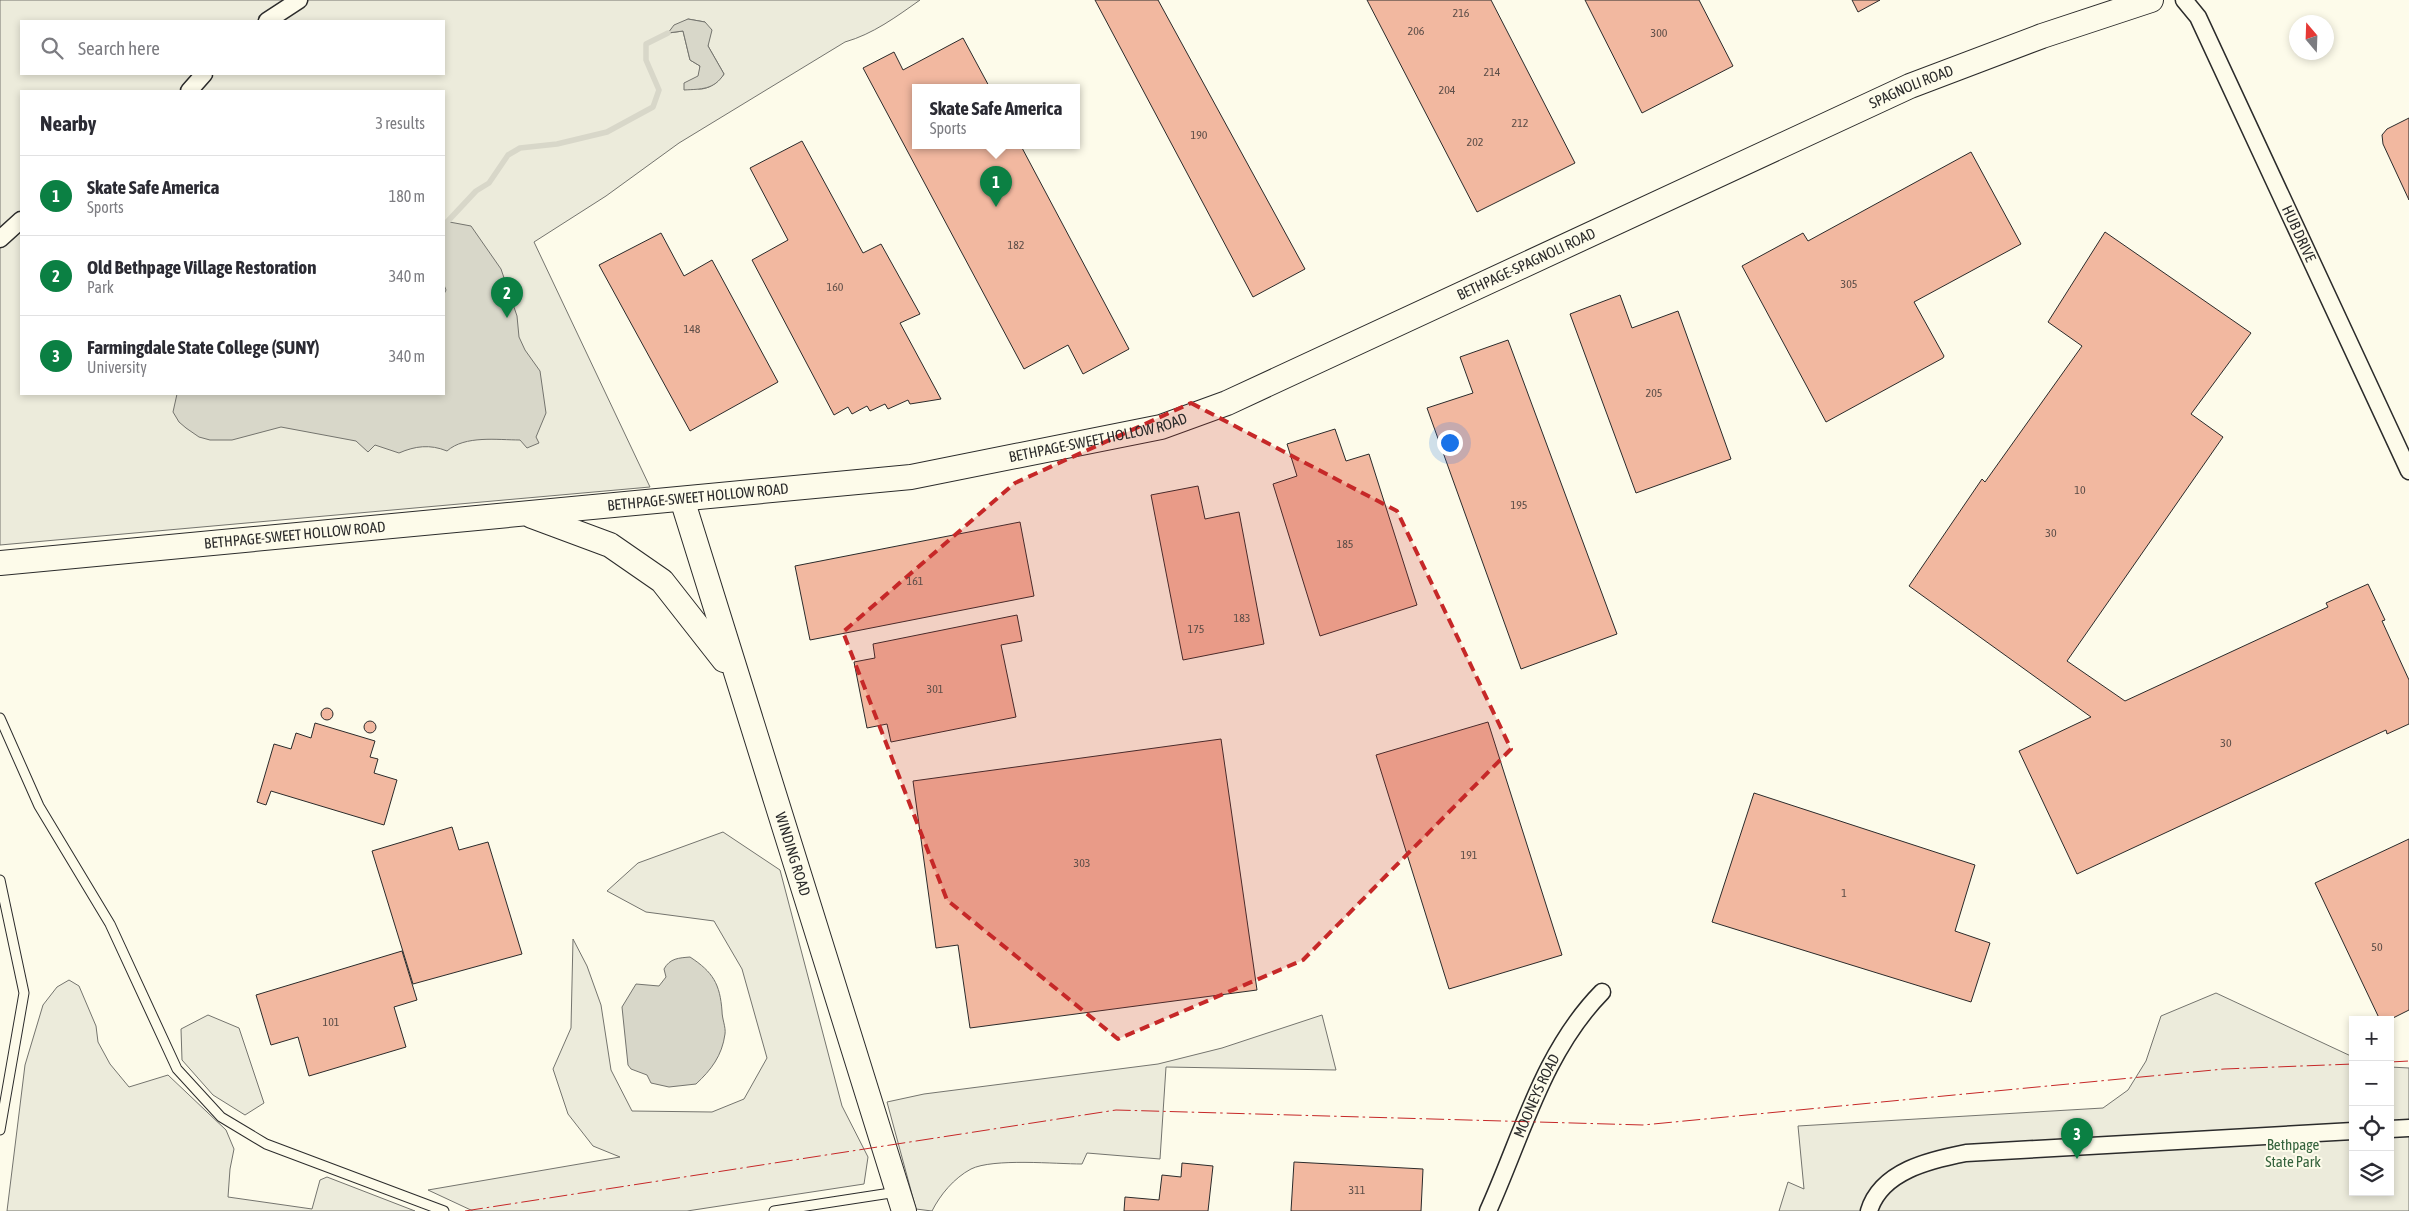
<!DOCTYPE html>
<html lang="en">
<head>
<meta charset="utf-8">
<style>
  :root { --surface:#fff; --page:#f2f2f3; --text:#2b2b33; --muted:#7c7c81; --line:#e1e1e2; --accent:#0b8043 }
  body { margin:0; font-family:"Asap Condensed",sans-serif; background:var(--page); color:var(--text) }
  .controls { position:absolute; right:15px; bottom:15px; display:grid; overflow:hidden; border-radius:0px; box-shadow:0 2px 8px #0003 }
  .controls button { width:45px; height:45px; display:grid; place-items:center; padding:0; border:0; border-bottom:1px solid var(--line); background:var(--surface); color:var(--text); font:25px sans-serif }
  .compass { position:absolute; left:2289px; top:15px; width:45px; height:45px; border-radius:50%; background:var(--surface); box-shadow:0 2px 8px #0003; rotate:341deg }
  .you { position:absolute; left:1449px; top:442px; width:18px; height:18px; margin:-12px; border:4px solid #fff; border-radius:50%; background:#1a73e8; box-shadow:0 0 0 8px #1a73e833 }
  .badge { display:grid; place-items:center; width:32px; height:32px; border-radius:50%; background:var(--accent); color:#fff; font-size:16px; font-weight:700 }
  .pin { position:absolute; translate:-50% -41px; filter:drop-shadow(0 1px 2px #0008) }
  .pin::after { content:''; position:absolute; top:26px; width:18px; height:15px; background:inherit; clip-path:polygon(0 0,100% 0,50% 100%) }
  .popup { position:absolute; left:912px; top:84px; width:168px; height:65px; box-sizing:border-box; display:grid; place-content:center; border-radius:0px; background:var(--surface); filter:drop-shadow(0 1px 4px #0005); font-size:16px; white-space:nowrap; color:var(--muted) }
  .popup b { font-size:19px; color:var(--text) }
  .popup::after { content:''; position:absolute; left:50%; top:100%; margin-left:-10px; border:10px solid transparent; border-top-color:var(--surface) }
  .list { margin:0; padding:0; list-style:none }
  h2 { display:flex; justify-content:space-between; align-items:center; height:65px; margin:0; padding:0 20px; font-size:21px }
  h2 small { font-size:16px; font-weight:400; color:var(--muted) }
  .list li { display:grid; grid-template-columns:32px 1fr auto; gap:15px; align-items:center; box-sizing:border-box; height:80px; padding:0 20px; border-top:1px solid var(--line) }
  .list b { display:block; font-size:19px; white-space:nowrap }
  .list p { margin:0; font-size:16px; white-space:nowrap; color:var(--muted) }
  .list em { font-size:16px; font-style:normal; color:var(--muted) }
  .icon { flex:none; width:28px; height:28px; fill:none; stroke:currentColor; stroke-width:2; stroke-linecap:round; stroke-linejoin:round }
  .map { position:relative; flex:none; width:2409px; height:1211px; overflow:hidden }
  .search { position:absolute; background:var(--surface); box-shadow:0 2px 8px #0003; left:20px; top:20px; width:425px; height:55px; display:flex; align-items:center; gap:12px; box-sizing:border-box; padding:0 18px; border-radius:0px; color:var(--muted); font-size:19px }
  .panel { position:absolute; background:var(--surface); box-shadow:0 2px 8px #0003; left:20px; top:90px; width:425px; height:305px; border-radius:0px }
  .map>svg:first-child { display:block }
  .green { fill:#ecebdb; stroke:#74746e; fill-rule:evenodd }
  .water { fill:#d8d7c9; stroke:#74746e }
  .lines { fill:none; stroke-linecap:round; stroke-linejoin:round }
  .stream { stroke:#d8d7c9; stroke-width:5.5 }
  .building { fill:#f2b8a0; stroke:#2b2b2b }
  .lane-casing { stroke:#2b2b2b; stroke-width:11 }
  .street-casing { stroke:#2b2b2b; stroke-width:19 }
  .secondary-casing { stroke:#2b2b2b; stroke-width:26 }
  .lane { stroke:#fdfbea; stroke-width:9 }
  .street { stroke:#fdfbea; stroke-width:16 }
  .secondary { stroke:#fdfbea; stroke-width:24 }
  .power { stroke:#c62828; stroke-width:1; stroke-dasharray:18 4 2.5 4; stroke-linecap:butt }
  .marked { fill:#c62828; fill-opacity:0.2; stroke:#c62828; stroke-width:4; stroke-dasharray:10 6; stroke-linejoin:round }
  .labels { text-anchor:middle; stroke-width:4; stroke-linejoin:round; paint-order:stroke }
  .number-label { font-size:12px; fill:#5d4e48 }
  .street-label { font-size:15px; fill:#2b2b2b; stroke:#fdfbea }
  .park-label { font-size:15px; fill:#34623c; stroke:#fdfbea }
</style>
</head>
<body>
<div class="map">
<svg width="2409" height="1211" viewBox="0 0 2409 1211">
  <rect width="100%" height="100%" fill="#fdfbea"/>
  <path class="green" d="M0,0H920C896,17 873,34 845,42L679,143L606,196L534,242L650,487L0,545ZM688,19L705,22L708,46L724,74C719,82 708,90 698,89L700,66L690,60L683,31L669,33ZM21,21H444V74H21ZM21,91H444V394H21Z
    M723,832L780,870L842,1106L868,1157L864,1184L687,1211H473L428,1190L620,1157L593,1146L568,1114L553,1069L571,1028L573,939L587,966L601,1005L611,1070L632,1111L712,1112L744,1099L767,1058L742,969L714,921L646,912L607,891L638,863Z
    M69,980L79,986L96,1026L98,1042L110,1064L129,1087L168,1075L226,1130L234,1149L230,1169L228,1197L312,1209L320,1180L327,1177L415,1211H7L25,1065L43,1005L57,987Z
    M2216,993L2353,1057V1192H2390V1067L2409,1068V1211H1779L1788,1182L1804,1189L1798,1126L2103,1108L2128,1090L2146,1061L2161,1016Z
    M208,1015L239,1028L264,1103L245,1115L213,1095L182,1060L181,1029Z
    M1322,1015L1336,1070L1166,1067L1160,1159L1087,1153L1082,1164C1056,1164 993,1158 971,1169C954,1178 940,1195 932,1211L916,1209L887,1102L924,1094L1158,1064L1222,1048Z"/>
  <path class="water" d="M688,19L705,22L712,30L708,46L724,74C714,90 701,89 684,90V83L698,76L700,66L690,60L683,31L668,33L674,25Z
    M444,221L471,226L501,269L517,316L519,337L525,350L540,371L546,413L536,437L539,443L527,448L520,440C498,440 465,435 447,451C430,444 415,446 399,453L375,445L368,452L356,441L281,427L232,440H210L199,437L186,428L179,422L173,412L177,394H444V294L446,290L444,285Z
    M690,957C713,972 720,984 722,1011C722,1019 726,1027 725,1034C722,1056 711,1070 696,1084L669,1087L651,1083L647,1075L631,1069L628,1065L622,1007L636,984L659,986L666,977L664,969C670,958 679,958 690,957Z"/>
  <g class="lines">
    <path class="stream" d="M447,222L476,191L489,183L508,155L520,148L557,144L607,132L653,107L659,90L646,60V44L668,33"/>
  </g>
  <path class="building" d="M1095,0H1158L1305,269L1253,297Z
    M1367,0H1491L1575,163L1477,212Z
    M1585,0H1699L1733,66L1642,113Z
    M1852,0H1880L1858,12Z
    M963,38L990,88H916V146H1021L1129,349L1083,374L1068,345L1024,369L863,68L894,52L903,70Z
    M2409,118V200L2383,144L2382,135L2387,129Z
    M802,141L863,253L881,244L920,314L900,323L941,399L910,404L908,400L888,409L885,404L870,411L867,406L852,414L848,407L834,415L752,260L788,240L750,168Z
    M1971,152L2021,244L1914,302L1944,356L1943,358L1826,422L1742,266L1803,233L1808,241Z
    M2105,232L2251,333L2191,414L2223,437L2067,661L2125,701L2328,607L2326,603L2368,584L2385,620L2382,621L2409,680V724L2387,734L2386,730L2077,874L2019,751L2091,717L1909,586L1982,479L1985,482L2082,346L2048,322Z
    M661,233L684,276L712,260L778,382L690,431L599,265Z
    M1620,295L1632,328L1678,311L1731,459L1636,493L1570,314Z
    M1508,340L1617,634L1521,669L1427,408L1473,393L1460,357Z
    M1335,429L1346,461L1369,454L1417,605L1320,636L1273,484L1297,476L1287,444Z
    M1198,486L1205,519L1239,512L1264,644L1183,660L1151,495Z
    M1020,522L1034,596L810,640L795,566Z
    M1017,615L1022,641L1001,645L1016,717L891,742L887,724L867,728L854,662L875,658L873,644Z
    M321 714a6 6 0 1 1 12 0a6 6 0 1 1-12 0Z
    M364 727a6 6 0 1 1 12 0a6 6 0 1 1-12 0Z
    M1488,722L1562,955L1449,989L1376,755Z
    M315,723L375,741L370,757L378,759L374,773L397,780L384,825L271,791L266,805L257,802L274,744L291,749L296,733L311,738Z
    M1221,739L1257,990L970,1028L958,945L936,948L913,781Z
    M1754,793L1975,865L1955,931L1990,943L1971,1002L1712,922Z
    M452,827L459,850L488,842L522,954L413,984L372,851Z
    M2409,839V1010L2389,1020H2380L2315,883Z
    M402,951L417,1000L394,1007L406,1047L309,1076L298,1037L271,1045L256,995Z
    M1294,1162L1423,1169L1421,1211H1291Z
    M1182,1163L1213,1166L1208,1211H1124L1125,1197L1159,1200L1162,1175L1181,1177Z"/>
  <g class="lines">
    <defs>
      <path id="lane" d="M0,718L39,806L110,924L177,1069L221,1117L266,1144L444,1211
        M0,880L24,993L0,1130
        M774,1211L897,1192"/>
      <g id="street">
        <path id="s1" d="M2184,0L2198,17L2409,471"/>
        <path d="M267,21L299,0"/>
        <path d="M189,91L204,74"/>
        <path d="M0,239L21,220"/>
        <path d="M2390,1129L2409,1128"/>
        <path id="s2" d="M1488,1211C1522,1136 1543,1052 1602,992"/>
        <path d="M1869,1211C1881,1171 1930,1160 1966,1153L2353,1131"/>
      </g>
      <g id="secondary">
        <path id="s3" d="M682,499L904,1211"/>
        <path d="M532,516L610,545L662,581L724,660"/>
        <path id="s4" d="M0,563L911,477L1161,427L1227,403L1910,86L2042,36L2151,0"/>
      </g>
    </defs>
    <use href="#lane" class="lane-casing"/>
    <use href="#street" class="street-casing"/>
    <use href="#secondary" class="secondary-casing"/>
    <use href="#lane" class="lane"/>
    <use href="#street" class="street"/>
    <use href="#secondary" class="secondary"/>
    <path class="power" d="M2390,1062L2409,1061
      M465,1211L1116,1110L1643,1125L2224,1069L2353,1064"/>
  </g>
  <path class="marked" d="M1191,403L1397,511L1511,749L1303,960L1118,1039L947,900L843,632L1015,483Z"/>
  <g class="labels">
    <g class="number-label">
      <text x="1461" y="17">216</text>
      <text x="1416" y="35">206</text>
      <text x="1659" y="37">300</text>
      <text x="1492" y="76">214</text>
      <text x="1447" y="94">204</text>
      <text x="1520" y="127">212</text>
      <text x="1199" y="139">190</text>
      <text x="1475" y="146">202</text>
      <text x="1016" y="249">182</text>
      <text x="1849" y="288">305</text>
      <text x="835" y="291">160</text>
      <text x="692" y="333">148</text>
      <text x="1654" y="397">205</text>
      <text x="2080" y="494">10</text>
      <text x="1519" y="509">195</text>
      <text x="2051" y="537">30</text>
      <text x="1345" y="548">185</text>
      <text x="915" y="585">161</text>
      <text x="1242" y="622">183</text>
      <text x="1196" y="633">175</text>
      <text x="935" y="693">301</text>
      <text x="2226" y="747">30</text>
      <text x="1469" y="859">191</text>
      <text x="1082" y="867">303</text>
      <text x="1844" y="897">1</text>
      <text x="2377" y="951">50</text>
      <text x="331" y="1026">101</text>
      <text x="1357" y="1194">311</text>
    </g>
    <g class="street-label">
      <text dy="5" stroke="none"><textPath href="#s4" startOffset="1994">SPAGNOLI ROAD</textPath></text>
      <text dy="5" stroke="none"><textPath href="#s1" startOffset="261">HUB DRIVE</textPath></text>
      <text dy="5" stroke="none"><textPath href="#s4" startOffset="1570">BETHPAGE-SPAGNOLI ROAD</textPath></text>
      <text dy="5" stroke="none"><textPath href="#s4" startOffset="1106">BETHPAGE-SWEET HOLLOW ROAD</textPath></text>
      <text dy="5" stroke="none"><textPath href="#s4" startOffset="701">BETHPAGE-SWEET HOLLOW ROAD</textPath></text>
      <text dy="5" stroke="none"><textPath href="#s4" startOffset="296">BETHPAGE-SWEET HOLLOW ROAD</textPath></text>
      <text dy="5" stroke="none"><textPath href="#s3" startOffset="372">WINDING ROAD</textPath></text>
      <text dy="5" stroke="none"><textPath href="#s2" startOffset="125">MOONEYS ROAD</textPath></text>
    </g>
    <g class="park-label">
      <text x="2293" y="1150">Bethpage<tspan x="2293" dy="17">State Park</tspan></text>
    </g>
  </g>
</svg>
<div class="controls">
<button>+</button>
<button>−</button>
<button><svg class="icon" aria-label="locate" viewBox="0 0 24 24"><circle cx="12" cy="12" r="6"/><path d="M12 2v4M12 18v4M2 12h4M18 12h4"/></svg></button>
<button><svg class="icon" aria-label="layers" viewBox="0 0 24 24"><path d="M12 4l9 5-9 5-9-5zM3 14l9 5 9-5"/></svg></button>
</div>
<svg class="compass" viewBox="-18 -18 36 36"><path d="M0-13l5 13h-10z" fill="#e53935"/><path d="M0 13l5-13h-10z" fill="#7c7c81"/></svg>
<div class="you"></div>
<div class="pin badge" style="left:996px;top:207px">1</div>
<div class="popup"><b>Skate Safe America</b>Sports</div>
<div class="pin badge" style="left:507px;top:318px">2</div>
<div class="pin badge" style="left:2077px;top:1159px">3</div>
<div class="search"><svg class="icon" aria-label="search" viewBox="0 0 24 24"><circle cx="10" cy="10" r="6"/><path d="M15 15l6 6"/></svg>Search here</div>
<section class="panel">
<h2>Nearby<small>3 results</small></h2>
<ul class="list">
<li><span class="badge">1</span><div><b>Skate Safe America</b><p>Sports</p></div><em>180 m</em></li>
<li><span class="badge">2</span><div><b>Old Bethpage Village Restoration</b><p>Park</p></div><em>340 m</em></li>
<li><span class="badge">3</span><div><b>Farmingdale State College (SUNY)</b><p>University</p></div><em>340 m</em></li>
</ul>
</section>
</div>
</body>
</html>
